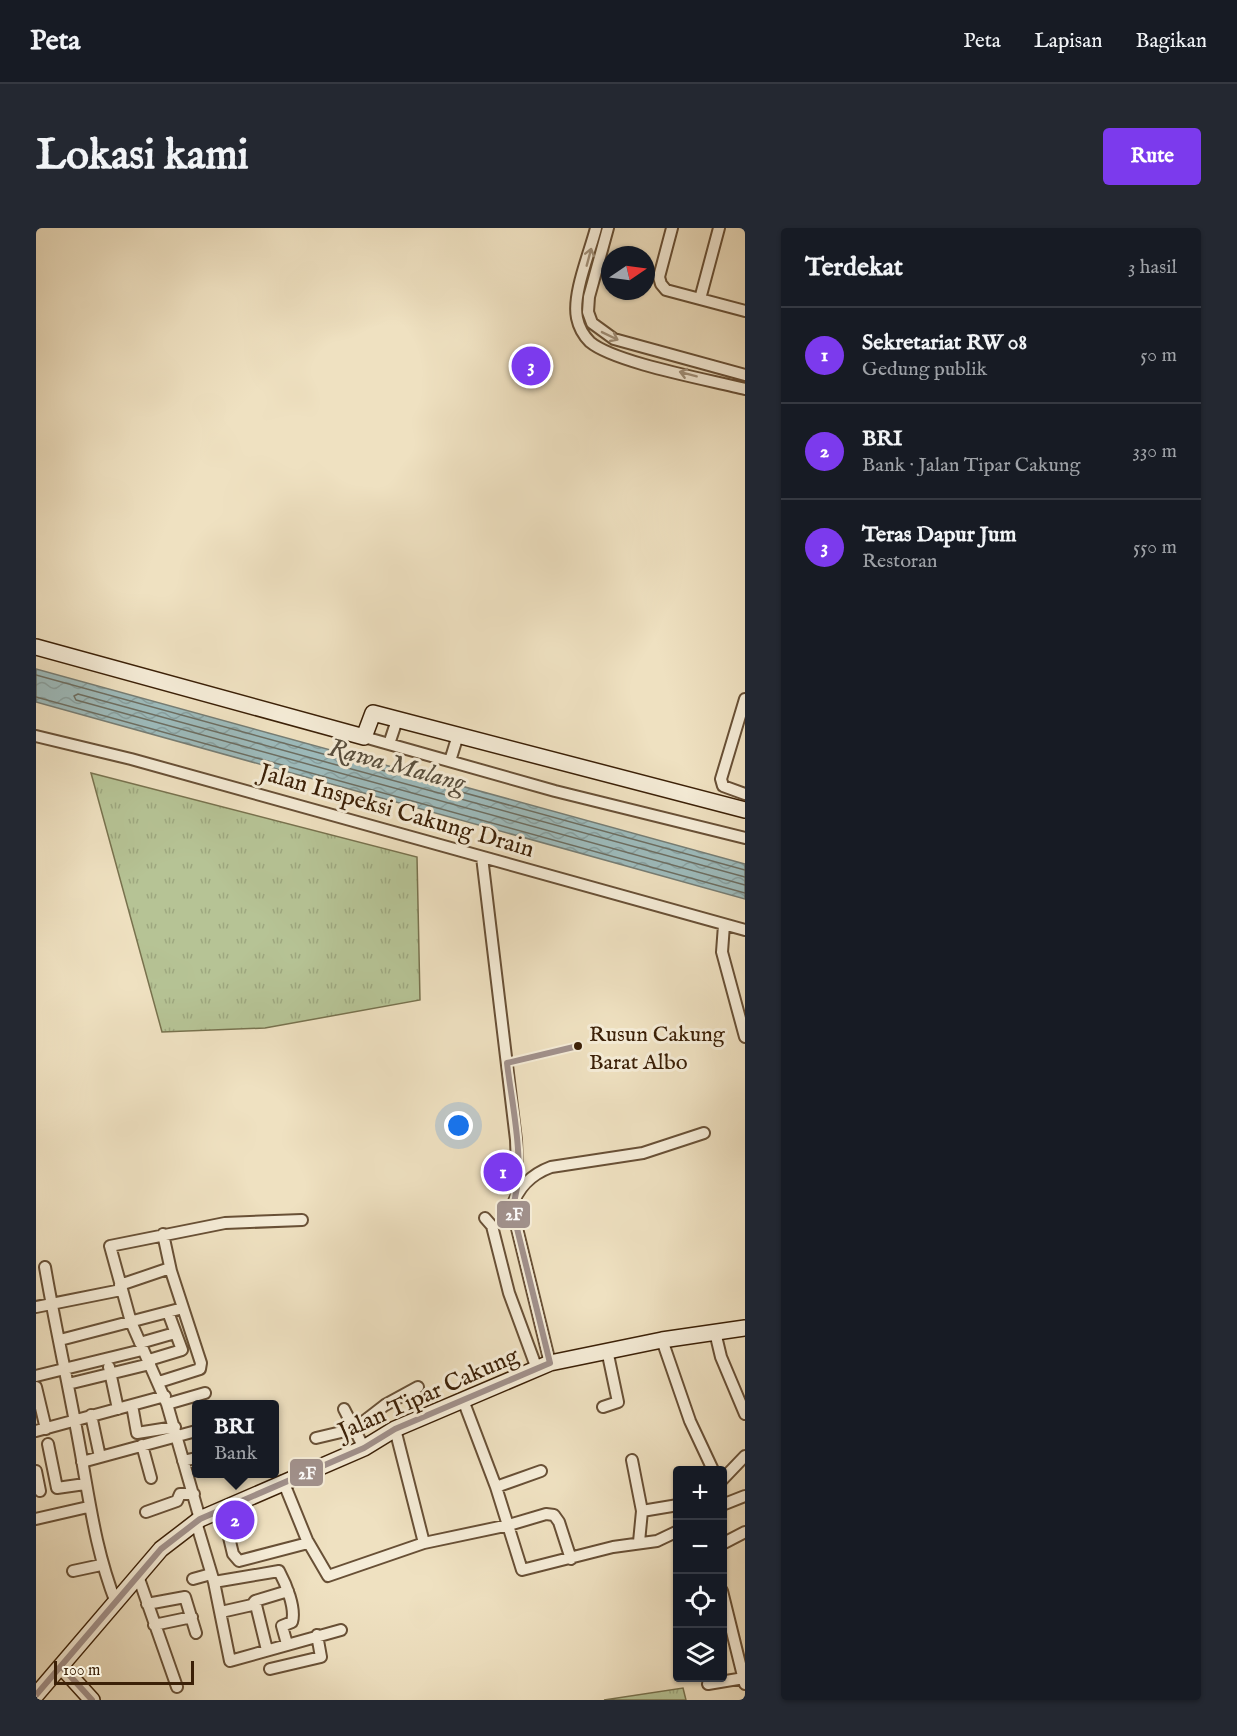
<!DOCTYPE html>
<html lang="id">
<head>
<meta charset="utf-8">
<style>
  :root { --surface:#171b24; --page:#242831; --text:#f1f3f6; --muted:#9ea1a6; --line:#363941; --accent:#7c3aed }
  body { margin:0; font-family:"IM FELL English",serif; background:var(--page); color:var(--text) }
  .controls { position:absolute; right:18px; bottom:18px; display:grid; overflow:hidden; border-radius:6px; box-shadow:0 2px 4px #0004 }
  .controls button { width:54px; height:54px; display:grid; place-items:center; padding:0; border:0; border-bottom:2px solid var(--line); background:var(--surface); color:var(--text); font:30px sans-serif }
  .compass { position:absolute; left:565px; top:18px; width:54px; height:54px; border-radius:50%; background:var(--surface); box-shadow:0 2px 4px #0004; rotate:77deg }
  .scale { position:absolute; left:18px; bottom:15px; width:140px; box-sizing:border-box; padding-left:6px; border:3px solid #3b2007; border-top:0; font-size:16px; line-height:21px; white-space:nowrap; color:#3b2007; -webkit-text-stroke:4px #f5ecd7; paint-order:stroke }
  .you { position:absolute; left:423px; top:898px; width:21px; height:21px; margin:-15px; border:4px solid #fff; border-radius:50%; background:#1a73e8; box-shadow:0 0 0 9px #1a73e833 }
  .badge { display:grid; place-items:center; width:39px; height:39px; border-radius:50%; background:var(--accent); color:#fff; font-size:20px; font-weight:700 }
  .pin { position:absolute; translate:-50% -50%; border:3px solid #fff; box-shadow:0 2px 6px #0006 }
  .popup { position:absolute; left:156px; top:1172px; width:87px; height:78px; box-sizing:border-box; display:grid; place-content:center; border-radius:6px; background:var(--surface); filter:drop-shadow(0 2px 4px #0005); font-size:20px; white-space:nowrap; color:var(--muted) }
  .popup b { font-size:22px; color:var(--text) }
  .popup::after { content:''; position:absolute; left:50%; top:100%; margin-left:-12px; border:12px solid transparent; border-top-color:var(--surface) }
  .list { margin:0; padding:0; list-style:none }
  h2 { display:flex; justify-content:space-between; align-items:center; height:78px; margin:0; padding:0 24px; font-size:26px }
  h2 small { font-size:20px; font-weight:400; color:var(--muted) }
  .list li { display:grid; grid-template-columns:39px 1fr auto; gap:18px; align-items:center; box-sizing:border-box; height:96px; padding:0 24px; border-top:2px solid var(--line) }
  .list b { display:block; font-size:22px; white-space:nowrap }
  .list p { margin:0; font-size:20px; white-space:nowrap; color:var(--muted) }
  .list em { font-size:20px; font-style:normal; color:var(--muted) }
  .icon { flex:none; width:33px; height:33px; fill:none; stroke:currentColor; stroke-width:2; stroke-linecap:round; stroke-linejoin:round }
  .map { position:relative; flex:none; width:709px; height:1472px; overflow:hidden; border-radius:6px }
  header { display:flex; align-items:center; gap:36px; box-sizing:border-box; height:84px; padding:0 30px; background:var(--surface); border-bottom:2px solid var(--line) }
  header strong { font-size:28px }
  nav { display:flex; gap:33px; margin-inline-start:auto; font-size:21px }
  .intro { display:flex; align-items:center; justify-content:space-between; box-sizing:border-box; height:144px; padding:0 36px }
  h1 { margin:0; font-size:42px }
  .button { padding:15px 27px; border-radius:6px; background:var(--accent); color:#fff; font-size:21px; font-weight:700 }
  main { display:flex; gap:36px; padding:0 36px }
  aside { flex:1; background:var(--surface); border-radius:6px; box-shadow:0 2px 4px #0004 }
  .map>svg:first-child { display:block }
  .grass { fill:url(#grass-tufts); stroke:#78724e; stroke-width:1.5 }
  .water { fill:url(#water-waves); stroke:#767d74; stroke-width:1.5 }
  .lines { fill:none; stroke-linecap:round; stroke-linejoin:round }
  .shore { stroke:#6c6e62; stroke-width:1.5 }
  .street-casing { stroke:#685036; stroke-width:14 }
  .secondary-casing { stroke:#3b2007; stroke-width:18 }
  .street { stroke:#f5ecd7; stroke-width:10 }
  .secondary { stroke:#f5ecd7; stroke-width:15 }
  .bus-1-casing { stroke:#f5ecd7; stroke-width:10 }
  .bus-1 { stroke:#a1918c; stroke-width:6 }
  .oneway { stroke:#a19079 }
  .bus-dot { fill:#3b2007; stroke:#f5ecd7; stroke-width:2 }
  .labels { text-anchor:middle; stroke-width:6; stroke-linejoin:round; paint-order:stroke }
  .bus-label { font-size:22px; fill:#3b2007; stroke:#f5ecd7; text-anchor:start }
  .street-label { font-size:24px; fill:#3b2007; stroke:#f5ecd7 }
  .water-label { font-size:26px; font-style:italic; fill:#584e3d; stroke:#f5ecd7 }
  .line-badge { stroke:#f5ecd7; stroke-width:2 }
  .badge-label { font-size:16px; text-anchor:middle; font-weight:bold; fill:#fff }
</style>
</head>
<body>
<header>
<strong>Peta</strong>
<nav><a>Peta</a><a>Lapisan</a><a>Bagikan</a></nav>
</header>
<div class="intro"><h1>Lokasi kami</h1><a class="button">Rute</a></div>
<main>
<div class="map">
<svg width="709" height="1472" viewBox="0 0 709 1472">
  <defs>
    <pattern id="grass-tufts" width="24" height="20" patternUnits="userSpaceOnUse" patternTransform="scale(1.5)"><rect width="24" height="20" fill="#b6c395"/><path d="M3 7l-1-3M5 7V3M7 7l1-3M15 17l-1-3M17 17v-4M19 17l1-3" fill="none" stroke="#9da77f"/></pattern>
    <pattern id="water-waves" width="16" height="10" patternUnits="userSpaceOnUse" patternTransform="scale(1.5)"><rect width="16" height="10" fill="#9dbbbc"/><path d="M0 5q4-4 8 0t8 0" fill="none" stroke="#88a0a0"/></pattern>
  </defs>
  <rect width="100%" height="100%" fill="#efe1c1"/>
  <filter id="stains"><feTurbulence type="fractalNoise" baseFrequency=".00333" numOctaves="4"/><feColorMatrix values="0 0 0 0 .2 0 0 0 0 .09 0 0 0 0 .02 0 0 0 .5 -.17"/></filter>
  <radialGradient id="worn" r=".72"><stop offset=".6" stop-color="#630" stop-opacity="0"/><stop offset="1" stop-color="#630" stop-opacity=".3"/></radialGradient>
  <path class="grass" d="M55,545L381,629L384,772L229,800L126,804Z
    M647,1460L650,1472H568Z"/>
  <path class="water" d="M0,441L709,636V671L0,474Z"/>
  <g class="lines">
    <path class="shore" d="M0,447L709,642
      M0,469L709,665
      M709,649L42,466L38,468L40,472L709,657"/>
    <defs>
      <path id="street" d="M560,0C554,24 536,66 541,90C543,100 547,107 554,114C579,135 674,152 709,161
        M572,0L553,69L552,84L556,95L578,111L709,147
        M636,0L623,49L625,56L630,62L709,83
        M664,71L683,0
        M709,471L685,551L687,558L709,566
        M0,508L95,531L709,702
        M328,509L519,563L709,610
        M353,516L361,492
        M414,533L422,507
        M446,629L480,912L482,964
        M688,697L686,724L709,809
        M449,990L456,998L473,1065L501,1141
        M9,1039C20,1103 35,1168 46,1232C55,1283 61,1326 80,1375
        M84,1057L134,1040
        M0,1079L85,1062
        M679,1104L685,1129L709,1186
        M24,1112L147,1080
        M626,1112L654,1193L677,1242
        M104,1115L139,1105
        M113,1132L146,1122L132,1084
        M514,1135L476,980C481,960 496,946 515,939L607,925L668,905
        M73,1139L82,1181
        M0,1148L106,1122
        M123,1154L164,1141L165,1135L135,1043L127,1006
        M32,1156L114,1136
        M0,1159L10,1201
        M427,1172L460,1259L486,1342L577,1319L621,1313L642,1303
        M131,1176L169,1165
        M96,1177L101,1205L139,1199
        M567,1179L582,1174L571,1122
        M308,1181L328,1220
        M55,1187L64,1229
        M359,1201L388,1315
        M0,1203L129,1168
        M280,1210L318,1201L349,1177L382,1159
        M12,1216L21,1260L49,1256
        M106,1217L115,1250
        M596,1232L606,1283
        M147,1233L160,1230
        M46,1234L160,1203
        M0,1243L4,1263
        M686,1252L709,1228
        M247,1253L271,1312L292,1348L388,1315L473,1297L510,1286L518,1287L523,1294L535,1331
        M460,1259L505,1243
        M686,1277L709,1268
        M186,1280L197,1326L203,1333L272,1315
        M110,1284L141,1273L144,1266H158
        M0,1291L52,1279
        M164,1291L131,1176L95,1094L74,1018L189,995L266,992
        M160,1294L178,1354L194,1433L305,1402
        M603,1314L606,1283L642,1277
        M686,1316L709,1304
        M37,1343L65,1337
        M102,1348L141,1459
        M157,1351L175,1346
        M178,1354L243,1343C250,1356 260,1380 256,1394L246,1398L251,1416
        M686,1363L709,1456
        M219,1373L231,1422
        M111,1376L149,1369L160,1405
        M185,1384L216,1377L219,1373L252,1363
        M118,1397L156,1389
        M234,1441L285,1429L281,1407
        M672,1456L708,1450"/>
      <path id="secondary" d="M0,419L328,509L337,485L709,582
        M25,1438L56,1472
        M0,1467L125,1321L164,1291L328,1220L359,1201L514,1135L626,1112L709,1100"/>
    </defs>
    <use href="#street" class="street-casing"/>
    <use href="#secondary" class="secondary-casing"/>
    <use href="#street" class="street"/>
    <use href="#secondary" class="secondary"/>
    <defs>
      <path id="bus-1" d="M471,835C476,878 491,940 476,980L514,1135
        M471,835L542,818
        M25,1438L56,1472
        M0,1467L125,1321L164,1291L328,1220L359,1201L514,1135"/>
    </defs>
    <use href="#bus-1" class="bus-1-casing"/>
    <use href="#bus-1" class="bus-1"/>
  </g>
  <defs><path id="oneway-shaft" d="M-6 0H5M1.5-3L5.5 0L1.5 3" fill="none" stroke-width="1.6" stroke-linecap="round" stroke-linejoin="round" transform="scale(1.5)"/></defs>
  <g class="oneway">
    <use href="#oneway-shaft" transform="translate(553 29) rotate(-75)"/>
    <use href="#oneway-shaft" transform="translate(574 108) rotate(26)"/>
    <use href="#oneway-shaft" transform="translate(652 146) rotate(-165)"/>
  </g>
  <circle class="bus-dot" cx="542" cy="818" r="5"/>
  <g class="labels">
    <g class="bus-label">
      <text x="553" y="813">Rusun Cakung<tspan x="553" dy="28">Barat Albo</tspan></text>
    </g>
    <g class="street-label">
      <text transform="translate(361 582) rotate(16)" y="8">Jalan Inspeksi Cakung Drain</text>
      <text transform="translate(392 1165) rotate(-24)" y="8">Jalan Tipar Cakung</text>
    </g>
    <g class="water-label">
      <text transform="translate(361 536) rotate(15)" y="9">Rawa Malang</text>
    </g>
  </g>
  <g class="line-badge">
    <rect x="460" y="972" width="35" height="29" rx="6" fill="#a1918c"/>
    <rect x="253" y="1230" width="35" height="29" rx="6" fill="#a1918c"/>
  </g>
  <g class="badge-label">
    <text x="478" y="992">2F</text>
    <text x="271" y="1251">2F</text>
  </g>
  <rect width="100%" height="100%" filter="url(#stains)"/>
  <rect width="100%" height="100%" fill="url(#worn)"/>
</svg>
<div class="controls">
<button>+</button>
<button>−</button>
<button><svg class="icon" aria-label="locate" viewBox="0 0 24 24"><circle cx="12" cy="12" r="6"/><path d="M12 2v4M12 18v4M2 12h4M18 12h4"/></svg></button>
<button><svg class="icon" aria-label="layers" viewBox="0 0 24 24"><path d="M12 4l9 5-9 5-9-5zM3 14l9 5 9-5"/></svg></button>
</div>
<svg class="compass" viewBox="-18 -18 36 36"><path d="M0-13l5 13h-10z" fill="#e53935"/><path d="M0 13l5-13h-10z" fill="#9ea1a6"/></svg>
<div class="scale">100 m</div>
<div class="you"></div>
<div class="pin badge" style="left:467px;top:944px">1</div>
<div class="pin badge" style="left:199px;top:1292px">2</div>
<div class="popup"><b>BRI</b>Bank</div>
<div class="pin badge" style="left:495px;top:138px">3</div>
</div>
<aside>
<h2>Terdekat<small>3 hasil</small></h2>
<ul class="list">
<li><span class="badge">1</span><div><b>Sekretariat RW 08</b><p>Gedung publik</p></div><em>50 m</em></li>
<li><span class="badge">2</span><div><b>BRI</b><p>Bank · Jalan Tipar Cakung</p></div><em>330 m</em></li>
<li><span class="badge">3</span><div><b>Teras Dapur Jum</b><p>Restoran</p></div><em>550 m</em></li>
</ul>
</aside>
</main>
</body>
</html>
